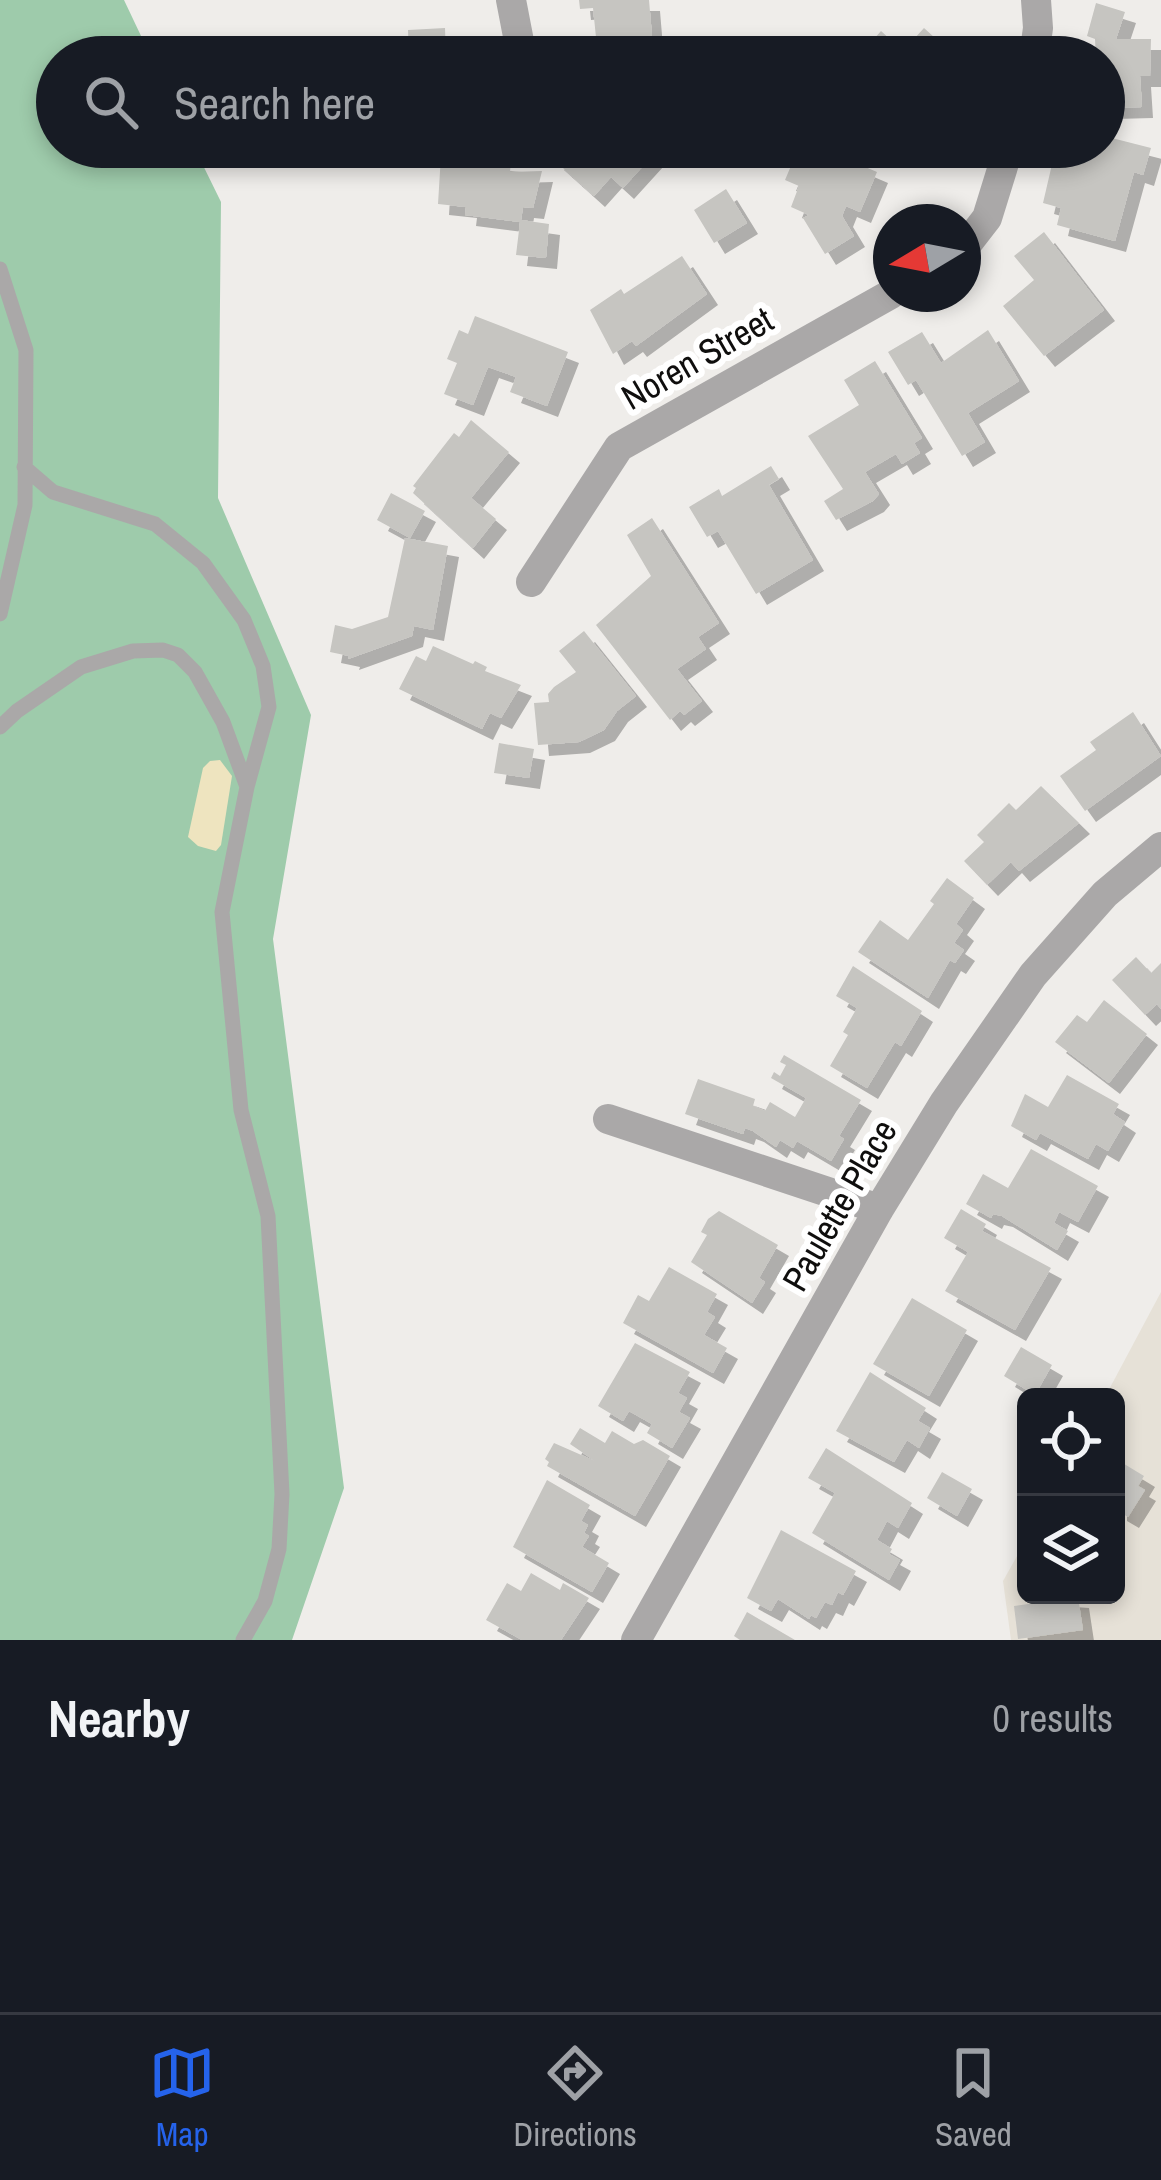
<!DOCTYPE html>
<html lang="en">
<head>
<meta charset="utf-8">
<style>
  :root { --surface:#171b24; --page:#242831; --text:#f1f3f6; --muted:#9ea1a6; --line:#363941; --accent:#2563eb }
  body { margin:0; font-family:"Archivo Narrow",sans-serif; background:var(--page); color:var(--text) }
  .controls { position:absolute; right:36px; bottom:36px; display:grid; overflow:hidden; border-radius:18px; box-shadow:0 6px 18px #0003 }
  .controls button { width:108px; height:108px; display:grid; place-items:center; padding:0; border:0; border-bottom:3px solid var(--line); background:var(--surface); color:var(--text); font:60px sans-serif }
  .compass { position:absolute; left:873px; top:204px; width:108px; height:108px; border-radius:50%; background:var(--surface); box-shadow:0 6px 18px #0003; rotate:260deg }
  .list { margin:0; padding:0; list-style:none }
  h2 { display:flex; justify-content:space-between; align-items:center; height:156px; margin:0; padding:0 48px; font-size:51px }
  h2 small { font-size:39px; font-weight:400; color:var(--muted) }
  .icon { flex:none; width:66px; height:66px; fill:none; stroke:currentColor; stroke-width:2; stroke-linecap:round; stroke-linejoin:round }
  .map { position:relative; flex:none; width:1161px; height:1640px; overflow:hidden }
  .search { position:absolute; background:var(--surface); box-shadow:0 6px 18px #0003; left:36px; right:36px; top:36px; height:132px; display:flex; align-items:center; gap:30px; box-sizing:border-box; padding:0 42px; border-radius:66px; color:var(--muted); font-size:45px }
  .sheet { height:372px; background:var(--surface) }
  nav { display:flex; justify-content:space-around; align-items:center; box-sizing:border-box; height:168px; border-top:3px solid var(--line); background:var(--surface); font-size:33px; color:var(--muted) }
  nav a { display:grid; justify-items:center; gap:6px }
  nav .on { color:var(--accent) }
  .map>svg:first-child { display:block }
  .built { fill:#e6e1d7 }
  .green { fill:#9ecbab }
  .sand { fill:#eee4bf }
  .building { fill:#c6c5c1; filter:url(#shadow) }
  .lines { fill:none; stroke-linecap:round; stroke-linejoin:round }
  .lane { stroke:#aaa8a8; stroke-width:15 }
  .street { stroke:#aaa8a8; stroke-width:30 }
  .labels { text-anchor:middle; stroke-width:12; stroke-linejoin:round; paint-order:stroke }
  .street-label { font-size:36px; fill:#0f0e0d; stroke:#fff }
</style>
</head>
<body>
<div class="map">
<svg width="1161" height="1640" viewBox="0 0 1161 1640">
  <defs>
    <filter id="shadow"><feDropShadow dx="11" dy="11" stdDeviation="0" flood-color="#0004"/></filter>
  </defs>
  <rect width="100%" height="100%" fill="#efedea"/>
  <path class="built" d="M1161,1292V1640H1011L1003,1581L1026,1540V1595H1116V1397H1105Z"/>
  <path class="green" d="M0,0H124L151,57H57V147H194L221,202L218,498L311,715L273,939L344,1488L292,1640H0Z"/>
  <path class="sand" d="M220,760L232,776L221,845L216,851L198,846L188,837L203,768L210,761Z"/>
  <path class="building" d="M579,0H649L652,36H647L649,57H598L593,8L580,9Z
    M1096,3L1125,12L1116,39H1151L1150,76H1140L1142,107L1104,108V57H1096L1095,39L1087,36Z
    M445,28L446,57H409L408,30Z
    M924,28L956,57H868L872,53L866,48L881,31L903,51Z
    M1104,136L1151,148L1143,175L1134,172L1115,241L1057,225L1061,208L1043,203L1056,147H1104Z
    M564,147H644L653,155L623,188L611,177L594,196L553,159Z
    M799,147H855L849,160L877,172L860,212L846,206L842,216L854,236L825,254L803,218L809,215L791,207L799,186L785,180Z
    M441,155L484,159V163L489,164L490,159L511,161L510,172L542,171L533,208L523,207L521,220L549,224L546,258L516,255L520,222L465,215L466,207L438,204Z
    M726,189L747,223L714,243L694,210Z
    M1044,232L1104,310L1044,356L1003,306L1034,280L1014,256Z
    M682,256L707,294L636,346L632,341L613,354L590,310L621,289L624,294Z
    M475,316L568,352L547,406L510,392L516,377L488,367L473,405L444,394L457,363L447,359L459,330L468,334Z
    M988,330L1019,381L968,413L985,442L962,456L916,380L908,385L888,352L922,332L941,363Z
    M875,361L922,438L914,443L920,453L902,464L896,454L865,472L879,494L873,501L836,520L824,501L843,489L808,436L859,405L844,380Z
    M471,420L509,452L471,498L496,519L473,548L413,493L416,488L413,486L443,447L454,433L459,437Z
    M771,466L779,479L769,485L813,560L756,594L718,531L707,537L689,507L719,489L722,496Z
    M391,493L425,511L410,538L377,520Z
    M652,518L719,623L698,637L706,649L677,669L702,701L684,715L680,711L670,720L596,625L651,576L627,535Z
    M405,538L448,546L433,630L414,626L412,636L348,659L349,656L330,652L335,625L352,629L388,617Z
    M584,631L636,696L617,711L604,730L579,742L538,745L534,703L549,702L548,694L554,687L576,672L559,651Z
    M433,646L473,664L475,661L487,667L485,671L521,685L501,718L490,713L482,729L399,689L416,656L426,661Z
    M1133,712L1161,756L1085,811L1060,776L1096,750L1090,742Z
    M499,743L534,749L529,778L494,773Z
    M1041,786L1079,823L1019,871L1011,862L987,885L964,861L984,842L977,835L1009,803L1016,810Z
    M947,878L974,898L956,924L963,930L954,943L964,950L955,963L950,960L928,998L858,952L880,920L908,940L934,904L930,901Z
    M1136,957L1151,973L1161,963V1009L1157,1004L1145,1015L1112,980Z
    M853,966L922,1011L901,1046L895,1042L867,1088L830,1066L848,1035L843,1032L857,1008L836,996Z
    M1104,1000L1147,1034L1109,1083L1055,1042L1077,1015L1087,1022Z
    M784,1055L861,1100L839,1136L844,1139L831,1161L797,1141L793,1148L780,1140L776,1147L753,1131L745,1128L743,1134L685,1114L698,1079L755,1099L753,1106L765,1111L770,1102L795,1117L806,1098L771,1078L774,1072L780,1076L786,1065L780,1062Z
    M1067,1075L1119,1104L1113,1114L1125,1122L1108,1151L1096,1144L1088,1159L1040,1133L1036,1140L1011,1126L1025,1094L1048,1107Z
    M1031,1149L1098,1186L1078,1222L1059,1212L1054,1223L1068,1231L1057,1250L1002,1216L993,1214L991,1218L966,1204L983,1174L1008,1188Z
    M961,1209L986,1224L982,1231L1051,1268L1015,1330L945,1291L968,1252L944,1238Z
    M719,1211L778,1245L759,1278L765,1282L752,1303L691,1262L707,1235L701,1232L708,1219Z
    M669,1267L717,1294L707,1312L715,1317L704,1335L727,1348L713,1373L623,1323L638,1295L649,1301Z
    M912,1298L967,1330L929,1396L873,1364Z
    M635,1343L690,1372L678,1393L687,1398L679,1412L690,1418L672,1448L647,1433L652,1424L629,1411L623,1421L598,1406Z
    M1021,1347L1052,1365L1035,1395L1004,1376Z
    M870,1372L926,1408L918,1421L930,1428L919,1448L907,1440L894,1462L836,1431Z
    M580,1428L605,1443L612,1431L634,1444L643,1440L670,1456L635,1516L547,1466L549,1462L545,1459L554,1443L595,1461L570,1444Z
    M826,1448L912,1503L898,1528L887,1521L877,1540L892,1549L889,1554L900,1560L889,1580L812,1533L835,1493L808,1478Z
    M1116,1459L1144,1476L1138,1486L1145,1490L1128,1517L1116,1510Z
    M942,1472L972,1489L957,1516L927,1498Z
    M547,1480L590,1505L581,1521L588,1525L584,1533L589,1536L582,1547L609,1563L592,1592L513,1547Z
    M781,1530L856,1571L843,1595L838,1592L832,1605L825,1602L816,1618L811,1615L809,1619L778,1599L771,1611L747,1598Z
    M531,1573L560,1590L563,1583L589,1598L561,1640H522L486,1620L507,1583L521,1591Z
    M1049,1595L1078,1597L1083,1630L1018,1639L1014,1606L1050,1601Z
    M747,1612L795,1640H740L734,1636Z"/>
  <g class="lines">
    <path class="lane" d="M0,269L26,350L25,505L0,614
      M24,467L53,492L155,524L203,563L244,620L263,666L269,707L247,787
      M0,727L17,711L81,667L133,651L163,650L178,655L195,672L223,722L247,787L222,912L241,1110L268,1216L282,1494L279,1549L265,1601L243,1640"/>
    <path class="street" d="M511,0L522,57
      M1034,57L1038,28L1036,0
      M963,249L987,218L1009,147
      M531,582L619,447L891,294
      M608,1119L879,1209
      M636,1640L879,1209L944,1103L1033,975L1105,894L1161,847"/>
  </g>
  <g class="labels">
    <g class="street-label">
      <text transform="translate(697 358) rotate(-30)" y="13">Noren Street</text>
      <text transform="translate(839 1205) rotate(-60)" y="13">Paulette Place</text>
    </g>
  </g>
</svg>
<div class="controls">
<button><svg class="icon" aria-label="locate" viewBox="0 0 24 24"><circle cx="12" cy="12" r="6"/><path d="M12 2v4M12 18v4M2 12h4M18 12h4"/></svg></button>
<button><svg class="icon" aria-label="layers" viewBox="0 0 24 24"><path d="M12 4l9 5-9 5-9-5zM3 14l9 5 9-5"/></svg></button>
</div>
<svg class="compass" viewBox="-18 -18 36 36"><path d="M0-13l5 13h-10z" fill="#e53935"/><path d="M0 13l5-13h-10z" fill="#9ea1a6"/></svg>
<div class="search"><svg class="icon" aria-label="search" viewBox="0 0 24 24"><circle cx="10" cy="10" r="6"/><path d="M15 15l6 6"/></svg>Search here</div>
</div>
<section class="sheet">
<h2>Nearby<small>0 results</small></h2>
<ul class="list">
</ul>
</section>
<nav>
<a class="on"><svg class="icon" aria-label="map" viewBox="0 0 24 24"><path d="M3 6l6-2 6 2 6-2v14l-6 2-6-2-6 2zM9 4v14M15 6v14"/></svg>Map</a>
<a><svg class="icon" aria-label="directions" viewBox="0 0 24 24"><path d="M12 3l9 9-9 9-9-9zM9 14v-3h6M13 9l2 2-2 2"/></svg>Directions</a>
<a><svg class="icon" aria-label="saved" viewBox="0 0 24 24"><path d="M7 4h10v16l-5-4-5 4z"/></svg>Saved</a>
</nav>
</body>
</html>
